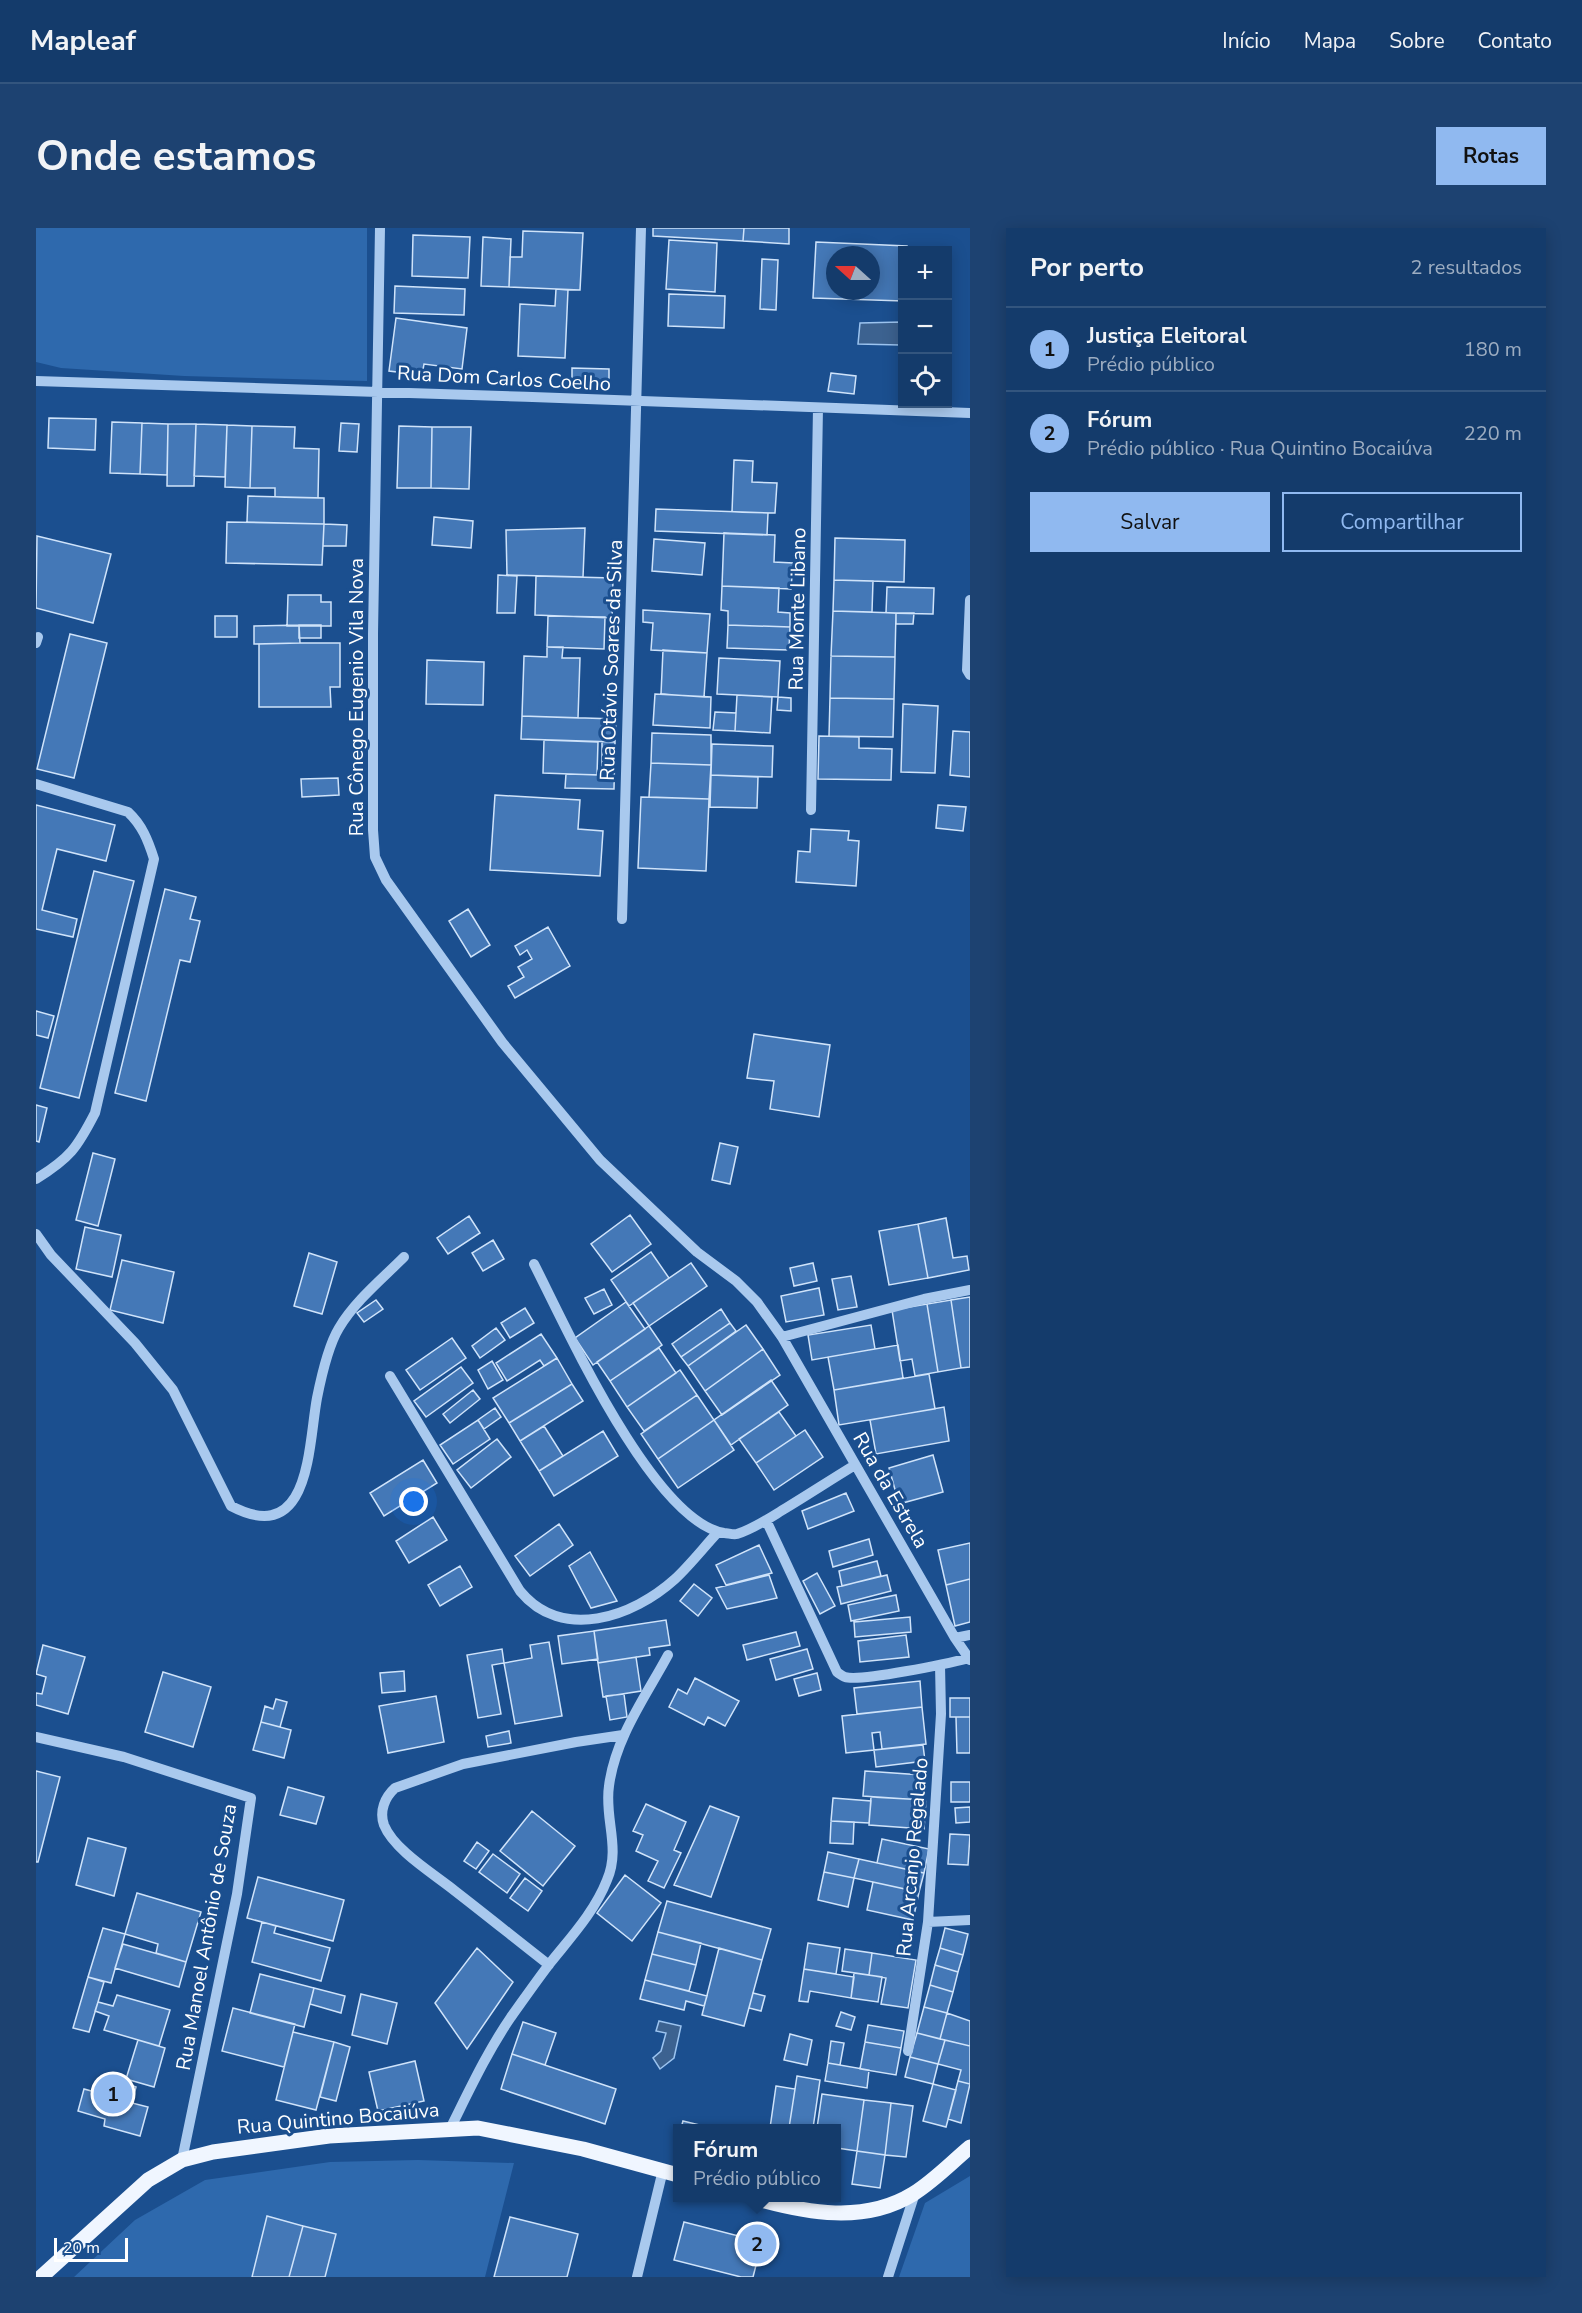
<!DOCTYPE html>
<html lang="pt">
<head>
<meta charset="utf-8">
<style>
  :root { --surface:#143b6b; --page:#1d4271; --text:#f1f3f6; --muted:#9dadc1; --line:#33557e; --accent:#90b9f0 }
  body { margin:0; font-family:"Nunito Sans",sans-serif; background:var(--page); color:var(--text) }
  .controls { position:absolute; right:18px; top:18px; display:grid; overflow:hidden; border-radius:0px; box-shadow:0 3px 15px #0003 }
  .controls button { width:54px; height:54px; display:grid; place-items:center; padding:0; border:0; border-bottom:2px solid var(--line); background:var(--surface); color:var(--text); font:30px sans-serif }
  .compass { position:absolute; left:790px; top:18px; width:54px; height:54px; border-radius:50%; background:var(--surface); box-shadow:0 3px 15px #0003; rotate:291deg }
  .scale { position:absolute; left:18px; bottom:15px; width:74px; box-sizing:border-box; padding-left:6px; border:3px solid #fff; border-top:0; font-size:16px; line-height:21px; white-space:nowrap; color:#fff; -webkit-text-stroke:4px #1b4f8f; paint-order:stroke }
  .you { position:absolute; left:378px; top:1274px; width:21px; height:21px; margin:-15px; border:4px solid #fff; border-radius:50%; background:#1a73e8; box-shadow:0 0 0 9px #1a73e833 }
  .badge { display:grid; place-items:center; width:39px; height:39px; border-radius:50%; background:var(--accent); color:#111; font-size:20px; font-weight:700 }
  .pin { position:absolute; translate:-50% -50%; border:3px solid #fff; box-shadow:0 2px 6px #0006 }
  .popup { position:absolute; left:637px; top:1896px; width:168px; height:78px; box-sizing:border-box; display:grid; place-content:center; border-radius:0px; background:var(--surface); filter:drop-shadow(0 2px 4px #0005); font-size:20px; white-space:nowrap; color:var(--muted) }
  .popup b { font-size:22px; color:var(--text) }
  .popup::after { content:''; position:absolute; left:50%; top:100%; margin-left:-12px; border:12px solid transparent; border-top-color:var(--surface) }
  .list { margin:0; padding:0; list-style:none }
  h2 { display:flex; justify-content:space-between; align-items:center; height:78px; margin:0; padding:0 24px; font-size:26px }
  h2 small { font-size:20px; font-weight:400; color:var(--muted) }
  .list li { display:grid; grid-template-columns:39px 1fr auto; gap:18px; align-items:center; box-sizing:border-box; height:84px; padding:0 24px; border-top:2px solid var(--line) }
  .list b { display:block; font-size:22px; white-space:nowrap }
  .list p { margin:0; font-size:20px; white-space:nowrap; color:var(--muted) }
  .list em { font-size:20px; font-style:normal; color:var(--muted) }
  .actions { display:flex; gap:12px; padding:18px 24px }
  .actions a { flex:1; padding:14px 0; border:2px solid var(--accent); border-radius:0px; text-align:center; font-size:21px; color:var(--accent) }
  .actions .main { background:var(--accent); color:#111 }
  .icon { flex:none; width:33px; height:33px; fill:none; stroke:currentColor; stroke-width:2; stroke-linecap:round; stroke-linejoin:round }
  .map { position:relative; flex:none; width:934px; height:2049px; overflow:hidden; border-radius:0px }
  header { display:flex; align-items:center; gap:36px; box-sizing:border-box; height:84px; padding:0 30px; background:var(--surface); border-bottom:2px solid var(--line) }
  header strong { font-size:28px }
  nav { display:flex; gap:33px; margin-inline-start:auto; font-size:21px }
  .intro { display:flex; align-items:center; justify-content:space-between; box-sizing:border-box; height:144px; padding:0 36px }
  h1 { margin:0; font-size:42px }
  .button { padding:15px 27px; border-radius:0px; background:var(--accent); color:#111; font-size:21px; font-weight:700 }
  main { display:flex; gap:36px; padding:0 36px }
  aside { flex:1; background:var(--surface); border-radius:0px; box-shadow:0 3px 15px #0003 }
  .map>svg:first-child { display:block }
  .green { fill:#2e69ad }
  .water { fill:#3c6290; stroke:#9cc4f0; stroke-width:1.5 }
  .building { fill:#4478b7; stroke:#cfe3fa; stroke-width:1.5; fill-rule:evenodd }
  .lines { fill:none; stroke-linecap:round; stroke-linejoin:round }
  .minor { stroke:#a9c9ee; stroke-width:10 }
  .major { stroke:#f0f6ff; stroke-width:15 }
  .labels { text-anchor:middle; stroke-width:6; stroke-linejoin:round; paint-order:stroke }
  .street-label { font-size:20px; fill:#fff; stroke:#1b4f8f }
</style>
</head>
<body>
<header>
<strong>Mapleaf</strong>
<nav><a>Início</a><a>Mapa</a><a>Sobre</a><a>Contato</a></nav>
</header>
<div class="intro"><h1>Onde estamos</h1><a class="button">Rotas</a></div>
<main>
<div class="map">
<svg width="934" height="2049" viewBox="0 0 934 2049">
  <rect width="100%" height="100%" fill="#1b4f8f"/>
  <path class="green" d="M0,0H331V153L148,148L25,140L0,134Z
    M382,1932L478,1935L449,2049H38L99,1992L169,1952L294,1934Z
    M934,1948V2049H863L889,1975Z"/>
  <path class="water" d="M865,94L864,117L822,116L824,95Z
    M623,1793L645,1798L638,1830L624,1841L617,1830L625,1823L630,1805L620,1803Z"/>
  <path class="building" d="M617,0H708L707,13L617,8Z
    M708,0H753V16L707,13Z
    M487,3L547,5L544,62L473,59L474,29H486Z
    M377,7L434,9L432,50L376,48Z
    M447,9L475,11L473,59L445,58Z
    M633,12L681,15L679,64L630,61Z
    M780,14L871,18V22H867V73L777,70ZM799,27H835V63H799Z
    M726,31L742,32L740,82L724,81Z
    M359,58L429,61L428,87L358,85Z
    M520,61L532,62L529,130L482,128L484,76L519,78Z
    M633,66L689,68L688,100L632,98Z
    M360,90L431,100L426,141L388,136L386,147L353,143Z
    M536,140L573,141V154L536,152Z
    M795,145L820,148L818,166L792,163Z
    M13,190L60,191L59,222L12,220Z
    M76,194L106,195L104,246L74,245Z
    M106,195L132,196L131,247L104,246Z
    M305,195L323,196L321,224L303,223Z
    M132,196H160L158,258H131Z
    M160,196L191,197L189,249L158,248Z
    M191,197L216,198L214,260L189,259Z
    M216,198L259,199L258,220L283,221L282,270L239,269V260H214Z
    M363,198L396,199L395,260H361Z
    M396,199H435L433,261L395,260Z
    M698,232L717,233L716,254L741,255L739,285L696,284Z
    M212,268L288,270V296L211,294Z
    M620,281L732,285L731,307L619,303Z
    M398,289L437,293L435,320L396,317Z
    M191,294L288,296L286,337L190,335Z
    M288,296L311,297L310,318H287Z
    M549,300L547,349L471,347L470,302Z
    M688,305L739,307L738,334L757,335L755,361L686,358Z
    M1,308L75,326L57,395L0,380Z
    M799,310L869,312L868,354L798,352Z
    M618,311L669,315L666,347L616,343Z
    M462,347L481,348L479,385H461Z
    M500,348L577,350L576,390L499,387Z
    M798,352L837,353L836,384L797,383Z
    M686,358L743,360L742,384L754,385V399L692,397V383L685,382Z
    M851,359L898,360L897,386L850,385Z
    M252,367H285V374H295V398H251Z
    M607,382L674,386L671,425L615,422L617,395L607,394Z
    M797,383L860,385L859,429L795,428Z
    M860,385H878L877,396H860Z
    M179,388H201V409H179Z
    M512,388L569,389L568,421L511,419Z
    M263,397L264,415L218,416V398Z
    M263,397H285V410H263Z
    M692,397L754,399L753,422L691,420Z
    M34,406L71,415L38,550L1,541Z
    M264,415H304V459H294L295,479H223V416Z
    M511,419H527L526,430H544L542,490L486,488L488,428L511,429Z
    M627,422L671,425L668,469L625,466Z
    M795,428L859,429L858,471L794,470Z
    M683,430L744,433L742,469L681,466Z
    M391,432L448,434L447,477L390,476Z
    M619,466L675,469L674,500L617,497Z
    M701,467L736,469L734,505L699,503Z
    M742,469L755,470V483L741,482Z
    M794,470L858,471L857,509L793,508Z
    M867,476L902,478L899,545L865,544Z
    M679,484L700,485L699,503L677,502Z
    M486,488L580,491L579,514L485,511Z
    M917,503L934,504V549L914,547Z
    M616,505L675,507V537L615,535Z
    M783,508L823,509V520L856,521L855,552L782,551Z
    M508,512L562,514L561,547L507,545Z
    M566,514H579L578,561L529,560L530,546L566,547Z
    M676,516L737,518L736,549L675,547Z
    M615,535L675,537L673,571L613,569Z
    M675,547L722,549L721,580L674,579Z
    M302,550L303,567L266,569L265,551Z
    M459,567L544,572L542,601L567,603L564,648L454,642Z
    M605,569L673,571L670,643L602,640Z
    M0,577L79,597L70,633L21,621L6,682L41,691L37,709L0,701Z
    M902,577L930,579L927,603L900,600Z
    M775,601L813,603L812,612L823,613L820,658L760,654L762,623L774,624Z
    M58,643L98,653L43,870L4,860Z
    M129,661L160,669L154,691L164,693L154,734L144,732L110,873L79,865Z
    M432,681L454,717L435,729L413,693Z
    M512,699L534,738L479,770L472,758L488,749L482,739L496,731L491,722L484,727L479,718Z
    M0,783L18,788L12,810L0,807Z
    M718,806L794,817L783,889L734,881L738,853L711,850Z
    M0,877L11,880L3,914L0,913Z
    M684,915L702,919L694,956L676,952Z
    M57,925L79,931L62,998L40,992Z
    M594,987L615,1016L576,1044L555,1016Z
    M433,988L444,1005L412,1026L401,1010Z
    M910,990L917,1030L931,1028L933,1042L892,1050L882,996Z
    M882,996L892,1050L853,1057L843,1003Z
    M49,999L85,1007L76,1049L40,1041Z
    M457,1012L468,1031L447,1043L436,1025Z
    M615,1024L633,1050L593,1078L575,1052Z
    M273,1025L301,1034L286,1086L258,1078Z
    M86,1032L138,1044L127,1095L74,1082Z
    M655,1035L671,1058L613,1098L597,1075Z
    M777,1035L781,1053L758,1058L754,1040Z
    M815,1048L821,1079L802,1082L796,1051Z
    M783,1060L788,1087L750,1094L745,1068Z
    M568,1061L576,1077L558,1086L549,1070Z
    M934,1069V1139L925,1140L915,1072Z
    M340,1072L347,1081L328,1094L321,1085Z
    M915,1072L925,1140L902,1144L891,1076Z
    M590,1074L609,1101L557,1137L539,1110Z
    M891,1076L902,1144L879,1148L876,1131L864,1133L856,1082Z
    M489,1080L498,1095L474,1110L465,1095Z
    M685,1081L694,1095L645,1129L636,1116Z
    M694,1095L700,1103L652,1138L645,1129Z
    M710,1097L727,1121L669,1163L652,1138Z
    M835,1097L839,1121L776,1132L772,1107Z
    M613,1098L626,1117L574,1153L561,1134Z
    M460,1100L469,1112L444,1130L436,1118Z
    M505,1106L521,1130L508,1138L504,1132L471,1153L460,1135Z
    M416,1110L430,1130L384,1162L370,1142Z
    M862,1117L867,1150L798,1162L792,1129Z
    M623,1120L640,1145L591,1179L574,1153Z
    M727,1121L744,1147L686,1187L669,1163Z
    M521,1130L536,1156L473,1195L457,1170Z
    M456,1133L467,1152L452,1161L442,1142Z
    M425,1139L437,1155L390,1189L378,1173Z
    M644,1142L661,1167L608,1203L591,1179Z
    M893,1146L899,1181L803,1197L798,1162Z
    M735,1152L752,1177L695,1217L678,1192Z
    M536,1156L547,1173L484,1213L473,1195Z
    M437,1162L444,1171L414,1195L407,1186Z
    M661,1167L678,1192L622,1231L605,1206Z
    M908,1179L913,1213L840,1226L834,1192Z
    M459,1180L465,1189L448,1201L442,1192Z
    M743,1184L760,1208L720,1235L703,1211Z
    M442,1192L454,1211L417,1236L404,1217Z
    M678,1192L698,1222L642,1260L622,1231Z
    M508,1198L527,1228L503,1243L484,1213Z
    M769,1202L787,1229L738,1262L720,1235Z
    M567,1203L582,1228L518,1268L503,1243Z
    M461,1211L475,1229L435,1260L421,1242Z
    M897,1227L907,1264L863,1276L853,1240Z
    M387,1232L401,1255L348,1288L334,1265Z
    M810,1265L818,1283L772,1301L766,1283Z
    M397,1289L411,1312L373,1335L360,1313Z
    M523,1296L537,1317L494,1348L479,1328Z
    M833,1311L837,1327L797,1339L793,1323Z
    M934,1315V1351L910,1357L902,1322Z
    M723,1317L736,1345L690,1357L680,1337Z
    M554,1324L581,1373L555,1380L533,1338Z
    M841,1333L845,1348L806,1358L803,1343Z
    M424,1338L436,1359L404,1378L392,1357Z
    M781,1345L799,1378L784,1386L767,1353Z
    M733,1347L741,1370L691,1381L680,1360Z
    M851,1347L855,1363L805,1376L801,1359Z
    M934,1351V1394L919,1398L910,1357Z
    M658,1356L676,1370L662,1388L644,1373Z
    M860,1367L863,1383L815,1393L812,1377Z
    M874,1389L875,1404L819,1409L818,1394Z
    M630,1392L634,1417L613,1420L614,1427L562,1435L558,1403Z
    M558,1403L562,1431L526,1436L522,1408Z
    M760,1404L764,1418L711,1432L707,1417Z
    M870,1407L873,1429L824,1434L822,1413Z
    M513,1414L526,1488L479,1496L468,1435L496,1430L494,1417Z
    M7,1417L49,1429L32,1486L0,1477V1465L6,1466L10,1449L0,1446Z
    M466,1421L468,1435L456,1437L465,1486L442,1490L431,1427Z
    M771,1421L777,1441L740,1452L734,1431Z
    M600,1429L605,1463L567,1469L562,1435Z
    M368,1443L369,1463L346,1465L344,1445Z
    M127,1444L175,1459L157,1519L109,1504Z
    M781,1445L785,1462L763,1468L758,1451Z
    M659,1450L703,1473L689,1498L672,1489L668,1497L633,1479L642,1461L651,1466Z
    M884,1453L886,1479L821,1486L818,1460Z
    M588,1466L591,1489L574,1492L570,1468Z
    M400,1468L408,1514L352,1525L343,1478Z
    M914,1470H934V1489H914Z
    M240,1471L251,1474L244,1499L225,1494L229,1478L237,1481Z
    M886,1479L890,1516L846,1521L844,1504L836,1505L838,1522L810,1525L806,1488Z
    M920,1489H934V1525H921Z
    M225,1494L255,1502L248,1530L217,1522Z
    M473,1503L475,1515L452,1519L450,1508Z
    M887,1517L889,1533L840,1539L838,1522Z
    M0,1543L24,1549L2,1634H0Z
    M829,1543L886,1547L885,1572L827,1568Z
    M915,1554H934V1574H915Z
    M252,1559L288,1569L280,1596L244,1587Z
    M835,1569L890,1572L888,1601L833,1597Z
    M797,1570L835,1573L833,1595L795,1593Z
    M610,1576L650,1594L638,1622L645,1625L628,1660L612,1653L622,1633L600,1623L607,1607L597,1603Z
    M674,1578L703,1589L675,1669L638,1657Z
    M934,1579V1594L920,1595L919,1580Z
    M496,1583L539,1618L507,1658L464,1623Z
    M795,1593L818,1594L817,1616L794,1615Z
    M914,1606L934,1607L932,1637L912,1636Z
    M52,1610L90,1620L78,1668L40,1657Z
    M846,1611L893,1621L888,1645L841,1635Z
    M441,1614L453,1623L440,1641L428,1633Z
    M792,1624L823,1631L818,1650L788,1644Z
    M457,1626L484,1646L471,1665L443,1644Z
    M823,1631L888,1645L883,1664L818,1650Z
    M788,1644L818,1650L812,1679L782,1672Z
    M589,1647L625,1675L596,1713L561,1685Z
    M222,1649L308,1672L297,1713L211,1690Z
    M489,1650L506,1663L492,1683L474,1670Z
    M837,1654L883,1664L877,1692L831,1682Z
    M101,1665L165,1684L150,1734L120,1725L122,1716L89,1706Z
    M631,1673L735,1701L726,1732L622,1704Z
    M226,1694L240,1698L238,1705L294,1720L285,1753L216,1734Z
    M67,1700L89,1706L75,1755L52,1749Z
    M909,1700L932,1706L927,1727L904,1720Z
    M622,1704L665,1715L660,1737L616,1726Z
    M772,1715L804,1720L800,1746L768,1741Z
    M87,1716L150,1734L143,1759L79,1740Z
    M441,1720L477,1754L431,1821L399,1775Z
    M683,1720L726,1732L708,1798L666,1787Z
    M904,1720L927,1727L922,1744L899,1737Z
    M809,1721L836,1725L833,1747L806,1743Z
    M836,1725L880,1732L872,1780L845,1776L850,1750L833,1747Z
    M616,1726L660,1737L653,1763L609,1752Z
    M899,1737L922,1744L917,1764L894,1757Z
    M768,1741L818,1749L815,1770L774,1763L772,1774L763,1773Z
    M818,1745L846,1749L842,1774L815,1770Z
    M224,1746L278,1760L268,1799L214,1785Z
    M52,1749L68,1754L53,1804L37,1800Z
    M609,1752L671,1768L668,1778L650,1773L648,1782L604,1771Z
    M894,1757L917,1764L911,1785L888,1779Z
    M278,1760L309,1768L305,1785L274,1776Z
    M717,1765L729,1768L725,1783L713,1780Z
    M325,1766L361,1775L351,1816L316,1807Z
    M81,1767L134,1782L123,1818L68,1802L73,1788L59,1783L62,1774L77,1778Z
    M888,1779L911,1785L904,1811L881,1805Z
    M197,1780L259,1796L248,1839L186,1823Z
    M805,1784L819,1789L815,1802L800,1798Z
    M911,1785L934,1793V1818L904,1811Z
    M487,1794L520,1805L509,1837L476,1826Z
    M832,1797L868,1803L865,1820L829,1814Z
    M257,1804L298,1814L280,1882L240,1872Z
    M881,1805L909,1812L902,1836L874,1829Z
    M754,1806L776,1812L771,1837L748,1832Z
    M102,1812L129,1820L118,1859L90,1851Z
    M909,1812L934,1818V1856L922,1853L925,1842L902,1836Z
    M795,1813L808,1815L804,1837L792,1835Z
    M298,1814L314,1819L300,1873L284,1869Z
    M829,1814L865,1820L860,1847L824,1841Z
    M476,1826L580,1861L569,1896L465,1861Z
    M874,1829L902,1836L897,1856L869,1849Z
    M379,1833L388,1873L342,1883L333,1844Z
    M792,1835L833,1842L831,1860L789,1853Z
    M761,1848L784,1852L777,1900H753Z
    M922,1853L934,1856L925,1895L912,1891Z
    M92,1856L100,1859L96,1875L112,1879L104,1908L68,1898L69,1891L42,1883L48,1861L88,1872Z
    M897,1856L920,1862L910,1899L887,1893Z
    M740,1858L759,1861L753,1900H734Z
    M786,1866L828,1872L821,1923L801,1920V1900H781Z
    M828,1872L855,1875L849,1927L821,1923Z
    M855,1875L877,1878L870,1929L849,1927Z
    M647,1893L664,1897V1900H645Z
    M821,1923L849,1927L844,1960L816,1956Z
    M231,1988L267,1998L253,2049H216Z
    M474,1989L542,2006L531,2049H458Z
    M648,1994L726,2014L717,2049H705L638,2032Z
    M267,1998L300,2006L289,2049H253Z"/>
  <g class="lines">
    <path class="minor" d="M344,0L337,406V602L339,629L350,652L466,814L564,932L661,1024L700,1053L721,1074L746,1109L919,1410L934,1432
      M0,153C311,161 623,174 934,185
      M934,372L931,442L934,447
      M0,415L2,409
      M0,556L92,584C106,597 112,612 118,631L59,885C41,920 34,930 0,951
      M775,582L782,180
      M586,691L605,0
      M0,1006L15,1027L99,1115L137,1162L195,1278C275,1320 272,1218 281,1170C285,1150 292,1118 303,1100C319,1073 346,1051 368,1029
      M498,1036C530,1099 617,1293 688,1305C692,1305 697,1307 701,1306C718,1301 735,1289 750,1280C773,1266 796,1251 819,1237
      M746,1109L888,1071L934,1062
      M354,1148L484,1363C526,1414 597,1389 639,1351C654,1337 668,1319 682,1304
      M730,1292L801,1444C802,1445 808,1449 809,1449C824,1454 914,1435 933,1430
      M919,1410L934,1407
      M0,1509L88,1529L215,1570L201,1666L146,1932
      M892,1694L934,1692
      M513,1737C481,1712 450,1687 419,1663C398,1646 358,1622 348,1597C343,1583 349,1569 359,1560L427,1536L540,1514L587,1507
      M872,1823L892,1694L905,1486L904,1437
      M414,1901C433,1863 451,1824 475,1789C488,1771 501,1752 515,1734C535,1709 559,1683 571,1652C585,1620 568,1590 573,1558C579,1510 610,1468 632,1427
      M601,2049L627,1942
      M852,2049L879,1965"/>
    <path class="major" d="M718,1970C771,1985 828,1996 877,1966C898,1953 916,1934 934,1919
      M5,2049L112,1952L146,1932L177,1924L293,1908L442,1900L547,1921L642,1947"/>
  </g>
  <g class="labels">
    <g class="street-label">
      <text transform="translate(468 150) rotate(3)" y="7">Rua Dom Carlos Coelho</text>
      <text transform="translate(761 381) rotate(-89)" y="7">Rua Monte Libano</text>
      <text transform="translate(575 432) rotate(-88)" y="7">Rua Otávio Soares da Silva</text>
      <text transform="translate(320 469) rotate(-90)" y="7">Rua Cônego Eugenio Vila Nova</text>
      <text transform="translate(855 1262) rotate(60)" y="7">Rua da Estrela</text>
      <text transform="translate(876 1629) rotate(-85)" y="7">Rua Arcanjo Regalado</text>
      <text transform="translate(170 1709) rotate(-80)" y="7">Rua Manoel Antônio de Souza</text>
      <text transform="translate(302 1890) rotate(-5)" y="7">Rua Quintino Bocaiúva</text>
    </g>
  </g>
</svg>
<div class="controls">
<button>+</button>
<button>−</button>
<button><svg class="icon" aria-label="locate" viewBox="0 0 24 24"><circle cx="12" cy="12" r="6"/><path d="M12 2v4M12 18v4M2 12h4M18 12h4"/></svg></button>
</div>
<svg class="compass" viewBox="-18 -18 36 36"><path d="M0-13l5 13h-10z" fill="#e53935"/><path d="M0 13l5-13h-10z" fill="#9dadc1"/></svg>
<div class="scale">20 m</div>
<div class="you"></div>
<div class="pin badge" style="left:77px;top:1866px">1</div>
<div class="pin badge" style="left:721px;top:2016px">2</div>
<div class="popup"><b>Fórum</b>Prédio público</div>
</div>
<aside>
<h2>Por perto<small>2 resultados</small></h2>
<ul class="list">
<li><span class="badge">1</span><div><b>Justiça Eleitoral</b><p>Prédio público</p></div><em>180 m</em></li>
<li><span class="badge">2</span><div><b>Fórum</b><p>Prédio público · Rua Quintino Bocaiúva</p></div><em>220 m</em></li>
</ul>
<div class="actions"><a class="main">Salvar</a><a>Compartilhar</a></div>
</aside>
</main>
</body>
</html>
